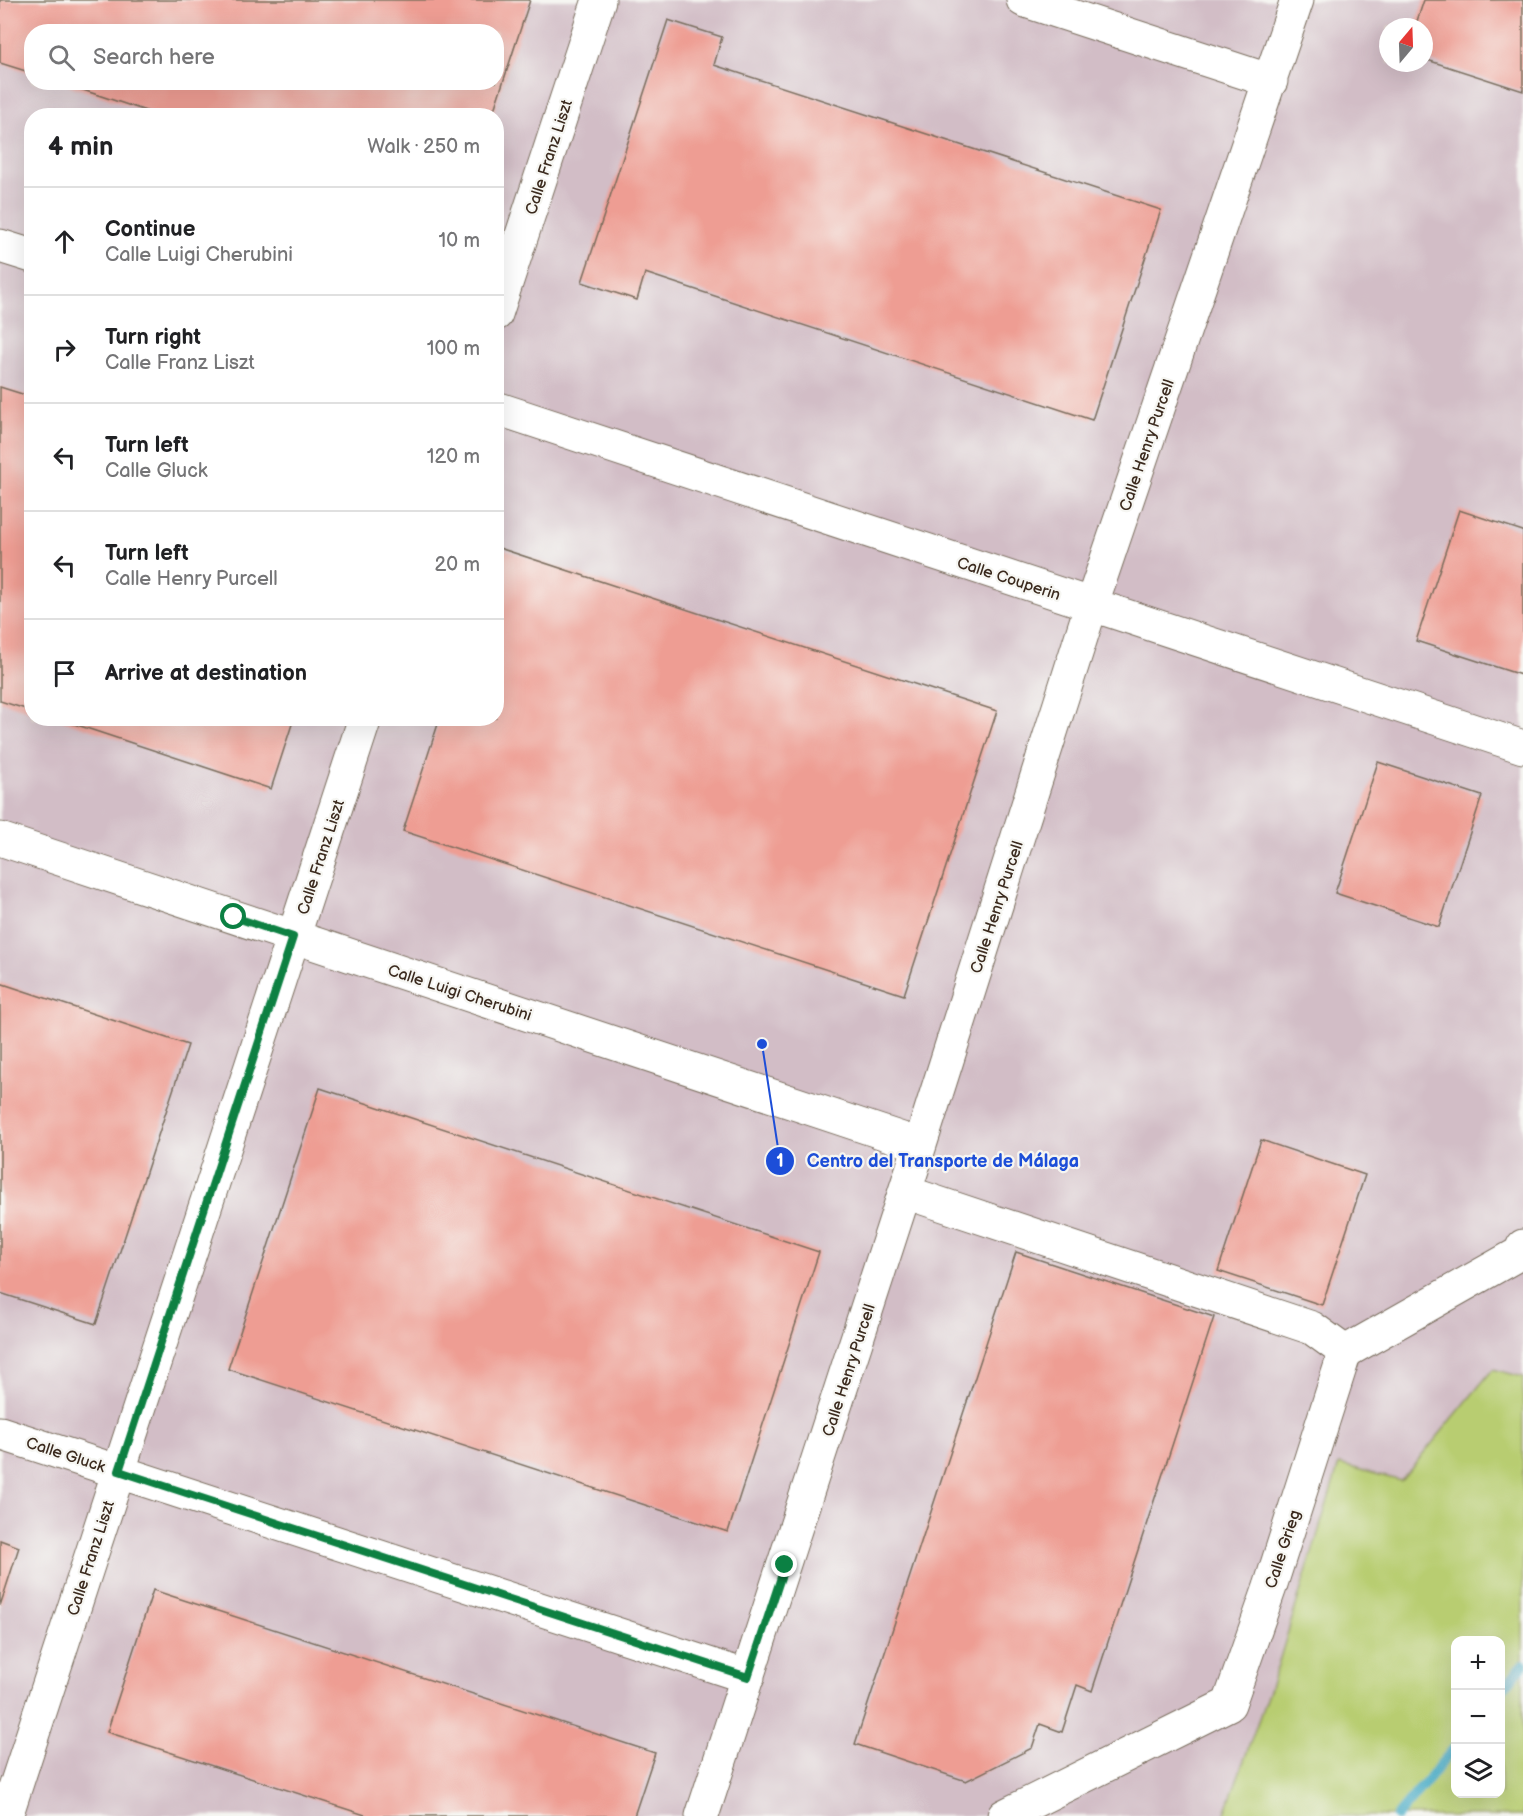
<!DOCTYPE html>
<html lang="en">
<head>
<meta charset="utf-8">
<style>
  :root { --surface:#fff; --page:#f6f6f6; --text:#202124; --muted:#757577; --line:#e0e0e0 }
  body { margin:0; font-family:"Balsamiq Sans",sans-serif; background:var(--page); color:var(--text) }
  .controls { position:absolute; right:18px; bottom:18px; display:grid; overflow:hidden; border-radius:12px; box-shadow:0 6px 24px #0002 }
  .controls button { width:54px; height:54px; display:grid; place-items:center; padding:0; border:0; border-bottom:2px solid var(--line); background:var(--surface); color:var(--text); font:30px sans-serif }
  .compass { position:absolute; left:1379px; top:18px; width:54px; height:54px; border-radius:50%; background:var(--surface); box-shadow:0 6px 24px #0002; rotate:19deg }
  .stop { position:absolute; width:18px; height:18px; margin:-14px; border:4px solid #0b8043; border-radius:50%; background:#fff }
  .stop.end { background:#0b8043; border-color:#fff; box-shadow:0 2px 6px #0008 }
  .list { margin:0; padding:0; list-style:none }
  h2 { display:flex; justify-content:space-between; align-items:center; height:78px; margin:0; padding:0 24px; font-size:26px }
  h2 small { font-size:20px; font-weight:400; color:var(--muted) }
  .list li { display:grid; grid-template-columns:39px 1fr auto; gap:18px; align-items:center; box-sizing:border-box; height:108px; padding:0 24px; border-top:2px solid var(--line) }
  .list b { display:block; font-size:22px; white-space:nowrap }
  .list p { margin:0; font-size:20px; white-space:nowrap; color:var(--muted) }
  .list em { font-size:20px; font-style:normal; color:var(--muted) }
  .icon { flex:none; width:33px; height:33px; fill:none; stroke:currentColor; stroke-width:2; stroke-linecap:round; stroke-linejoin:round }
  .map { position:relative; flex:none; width:1523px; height:1816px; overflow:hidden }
  .search { position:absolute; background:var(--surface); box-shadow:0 6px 24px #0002; left:24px; top:24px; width:480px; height:66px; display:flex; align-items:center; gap:15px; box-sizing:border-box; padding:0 21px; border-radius:24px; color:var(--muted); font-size:22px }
  .panel { position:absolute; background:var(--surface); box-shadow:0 6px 24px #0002; left:24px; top:108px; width:480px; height:618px; border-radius:24px }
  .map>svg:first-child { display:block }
  .industrial { fill:#d2bdc6; fill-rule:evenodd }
  .green { fill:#b8cd71; stroke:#7a7c48; stroke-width:1.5; fill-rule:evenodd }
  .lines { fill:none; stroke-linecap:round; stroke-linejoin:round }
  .stream { stroke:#47abc6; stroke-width:10 }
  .building { fill:#ee9d93 }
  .minor-casing { stroke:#796c5c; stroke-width:35 }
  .minor { stroke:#fff; stroke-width:33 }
  .route { stroke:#0b8043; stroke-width:8 }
  .labels { text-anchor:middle; stroke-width:4.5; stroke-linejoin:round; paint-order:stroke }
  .street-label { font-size:16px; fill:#3b2a1e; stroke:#f6f6f2 }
  .leader { fill:none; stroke:#1d4ed8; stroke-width:2 }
  .callout-dot { fill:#1d4ed8; stroke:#f6f6f2; stroke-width:2 }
  .mark-label { font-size:18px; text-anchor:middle; font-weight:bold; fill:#fff }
  .callout-label { font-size:18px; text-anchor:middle; font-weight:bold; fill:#1d4ed8; stroke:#f6f6f2; stroke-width:4.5; stroke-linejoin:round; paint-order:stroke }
</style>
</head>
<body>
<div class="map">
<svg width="1523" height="1816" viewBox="0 0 1523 1816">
  <rect width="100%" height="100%" fill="#f6f6f2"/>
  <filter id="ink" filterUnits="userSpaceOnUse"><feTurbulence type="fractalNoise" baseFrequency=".0167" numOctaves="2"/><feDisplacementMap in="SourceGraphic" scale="12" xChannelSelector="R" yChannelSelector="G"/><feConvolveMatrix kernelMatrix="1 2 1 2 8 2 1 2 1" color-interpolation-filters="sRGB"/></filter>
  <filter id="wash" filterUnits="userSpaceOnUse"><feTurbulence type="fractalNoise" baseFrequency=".008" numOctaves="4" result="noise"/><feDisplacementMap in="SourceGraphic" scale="24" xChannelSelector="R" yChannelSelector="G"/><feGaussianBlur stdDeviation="1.35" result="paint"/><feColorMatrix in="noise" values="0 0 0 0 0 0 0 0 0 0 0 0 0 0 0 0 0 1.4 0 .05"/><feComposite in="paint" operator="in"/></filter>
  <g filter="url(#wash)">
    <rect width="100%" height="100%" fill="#ede8cf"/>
    <path class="industrial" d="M0,0H1523V1377L1493,1369L1401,1481L1339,1464L1277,1668L1224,1816H0ZM1388,27H1424V63H1388ZM32,32H496V82H32ZM32,116H496V718H32Z"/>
    <path class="green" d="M1493,1369L1523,1377V1816H1224L1277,1668L1339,1464L1401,1481ZM1456,1640H1500V1794H1456Z"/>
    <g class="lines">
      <path class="stream" d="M1500,1692L1523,1665
        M1397,1816L1456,1746"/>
    </g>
    <g id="blocks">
      <path class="building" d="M0,0H530L492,116H161L62,83L496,82V32H32V73L0,63Z
        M1424,0H1523V91L1424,59V27H1415Z
        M668,20L722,37L714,65L1161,210L1092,420L645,273L637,300L582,282Z
        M0,387L32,397V711L0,701Z
        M1459,510L1523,531V670L1521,675L1416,641Z
        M496,547L997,711L904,995L403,831L440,718H496Z
        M56,718H294L271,789Z
        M1378,762L1482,796L1439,927L1335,893Z
        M0,983L188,1045L96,1324L0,1293Z
        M320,1088L819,1252L728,1532L228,1369Z
        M1261,1140L1365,1175L1322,1305L1218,1271Z
        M1016,1252L1214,1317L1092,1691L1077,1685L1062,1732L1040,1724L1032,1748L966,1781L855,1744Z
        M0,1540L19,1547L0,1606Z
        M153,1590L655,1753L634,1816H368L107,1732Z"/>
    </g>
  </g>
  <g filter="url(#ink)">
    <use href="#blocks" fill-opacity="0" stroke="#796c5c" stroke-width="1.5"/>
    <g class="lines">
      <defs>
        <path id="minor" d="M1023,0L1271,81
          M0,246L32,256
          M496,314L599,0
          M496,408L1523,747
          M0,839L920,1145
          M905,1192L1312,1328L1345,1352
          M0,1433L748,1677
          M6,1816L365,718
          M702,1816L920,1145L1091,606L1297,0
          M1004,1816L1229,1704L1270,1587L1345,1352L1520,1253L1523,1246"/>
      </defs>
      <use href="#minor" class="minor-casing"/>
      <use href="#minor" class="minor"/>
    </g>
  </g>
  <g class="lines" filter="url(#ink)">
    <path class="route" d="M234,917L293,937L119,1471L748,1677L785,1565"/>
  </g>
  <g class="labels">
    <g class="street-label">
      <text transform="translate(548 157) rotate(-72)" y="6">Calle Franz Liszt</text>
      <text transform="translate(1146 445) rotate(-71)" y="6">Calle Henry Purcell</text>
      <text transform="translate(1009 578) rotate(18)" y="6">Calle Couperin</text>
      <text transform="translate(320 857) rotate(-72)" y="6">Calle Franz Liszt</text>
      <text transform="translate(996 907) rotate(-72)" y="6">Calle Henry Purcell</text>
      <text transform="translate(460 992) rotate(18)" y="6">Calle Luigi Cherubini</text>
      <text transform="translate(848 1370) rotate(-72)" y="6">Calle Henry Purcell</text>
      <text transform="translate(66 1454) rotate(18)" y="6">Calle Gluck</text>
      <text transform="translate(1282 1549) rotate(-72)" y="6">Calle Grieg</text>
      <text transform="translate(90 1558) rotate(-72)" y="6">Calle Franz Liszt</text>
    </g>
  </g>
  <path class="leader" d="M762 1044L780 1161"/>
  <g class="callout-dot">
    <circle cx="762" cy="1044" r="6"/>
    <circle cx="780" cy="1161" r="15"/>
  </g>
  <g class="mark-label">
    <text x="780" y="1167">1</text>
  </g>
  <g class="callout-label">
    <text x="943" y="1167">Centro del Transporte de Málaga</text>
  </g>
</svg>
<div class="controls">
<button>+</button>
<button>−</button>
<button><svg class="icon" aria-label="layers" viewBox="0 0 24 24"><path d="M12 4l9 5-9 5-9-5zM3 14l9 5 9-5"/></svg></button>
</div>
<svg class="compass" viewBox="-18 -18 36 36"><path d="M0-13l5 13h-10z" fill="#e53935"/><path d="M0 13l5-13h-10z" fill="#757577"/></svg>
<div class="stop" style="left:234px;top:917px"></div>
<div class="stop end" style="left:785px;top:1565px"></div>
<div class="search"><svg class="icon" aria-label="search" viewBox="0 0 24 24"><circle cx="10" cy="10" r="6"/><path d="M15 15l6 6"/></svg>Search here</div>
<section class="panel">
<h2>4 min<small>Walk · 250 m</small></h2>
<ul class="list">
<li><svg class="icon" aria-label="ahead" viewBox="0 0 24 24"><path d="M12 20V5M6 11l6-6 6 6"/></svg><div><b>Continue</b><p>Calle Luigi Cherubini</p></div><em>10 m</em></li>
<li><svg class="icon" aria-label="right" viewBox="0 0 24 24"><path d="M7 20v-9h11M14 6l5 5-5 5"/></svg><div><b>Turn right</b><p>Calle Franz Liszt</p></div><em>100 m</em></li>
<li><svg class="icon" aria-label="left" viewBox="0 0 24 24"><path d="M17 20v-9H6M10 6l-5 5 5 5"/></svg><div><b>Turn left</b><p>Calle Gluck</p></div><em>120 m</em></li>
<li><svg class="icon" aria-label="left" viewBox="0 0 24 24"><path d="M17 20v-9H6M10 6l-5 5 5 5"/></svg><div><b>Turn left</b><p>Calle Henry Purcell</p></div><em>20 m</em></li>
<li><svg class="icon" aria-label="arrive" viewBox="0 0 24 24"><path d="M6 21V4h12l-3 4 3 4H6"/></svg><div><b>Arrive at destination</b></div></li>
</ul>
</section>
</div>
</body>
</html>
